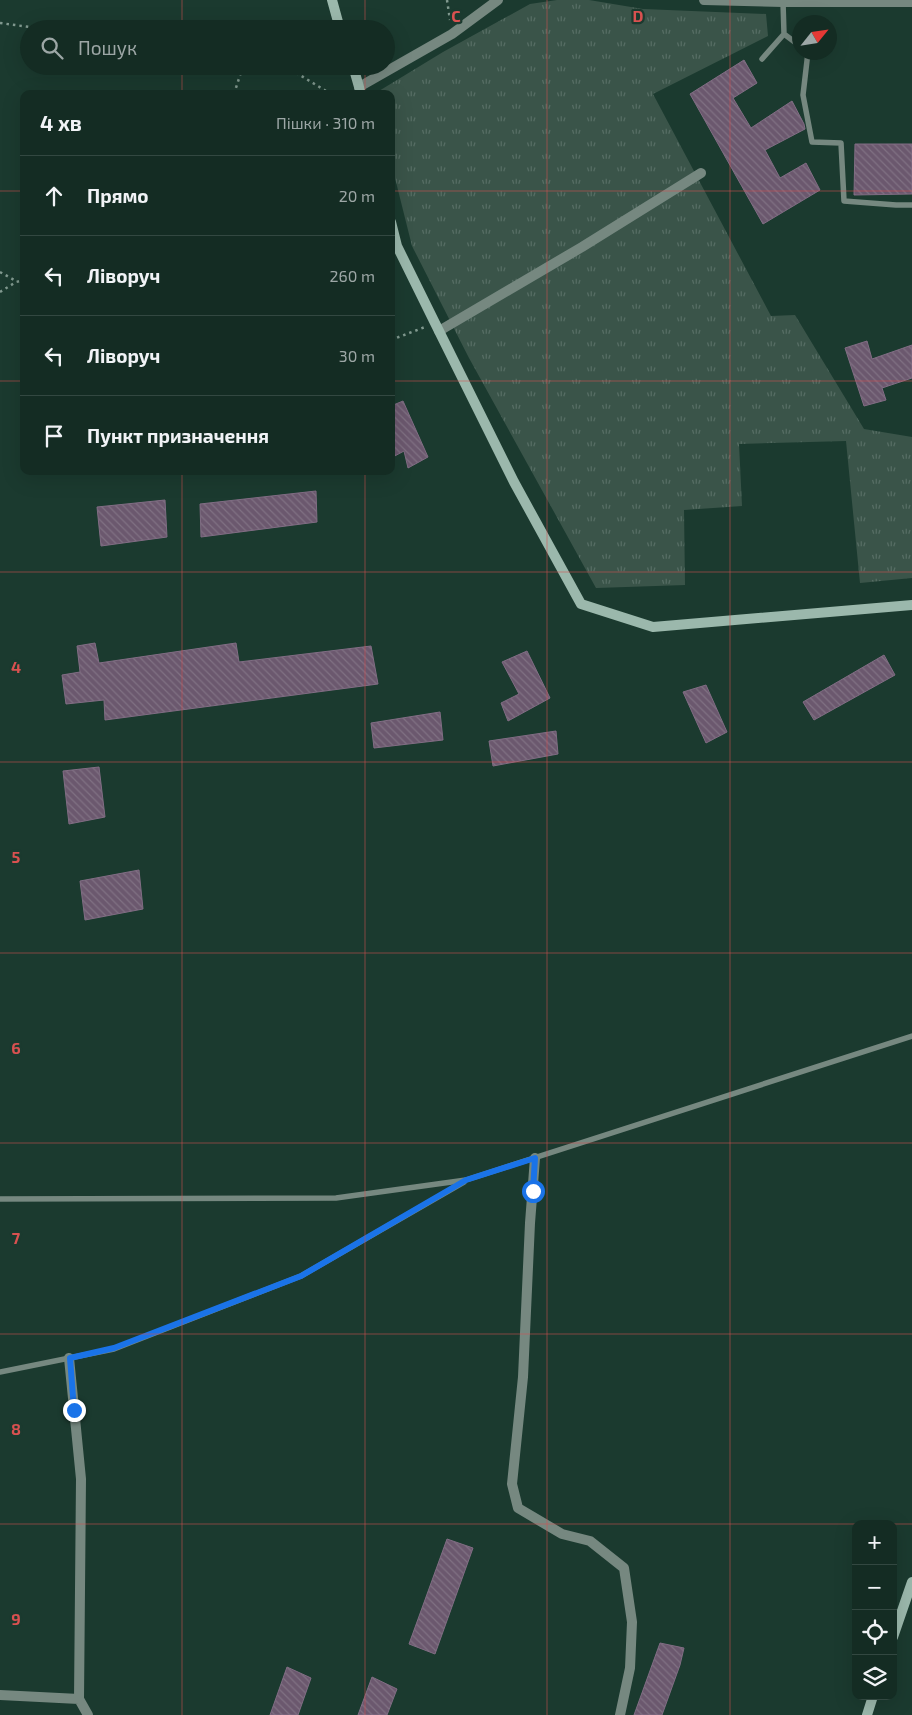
<!DOCTYPE html>
<html lang="uk">
<head>
<meta charset="utf-8">
<style>
  :root { --surface:#142c23; --page:#1d342b; --text:#f1f3f6; --muted:#9da7a6; --line:#334841 }
  body { margin:0; font-family:"Exo 2",sans-serif; background:var(--page); color:var(--text) }
  .controls { position:absolute; right:15px; bottom:15px; display:grid; overflow:hidden; border-radius:10px; box-shadow:0 5px 20px #0002 }
  .controls button { width:45px; height:45px; display:grid; place-items:center; padding:0; border:0; border-bottom:1px solid var(--line); background:var(--surface); color:var(--text); font:25px sans-serif }
  .compass { position:absolute; left:792px; top:15px; width:45px; height:45px; border-radius:50%; background:var(--surface); box-shadow:0 5px 20px #0002; rotate:60deg }
  .stop { position:absolute; width:15px; height:15px; margin:-11px; border:4px solid #1a73e8; border-radius:50%; background:#fff }
  .stop.end { background:#1a73e8; border-color:#fff; box-shadow:0 1px 5px #0008 }
  .list { margin:0; padding:0; list-style:none }
  h2 { display:flex; justify-content:space-between; align-items:center; height:65px; margin:0; padding:0 20px; font-size:21px }
  h2 small { font-size:16px; font-weight:400; color:var(--muted) }
  .list li { display:grid; grid-template-columns:32px 1fr auto; gap:15px; align-items:center; box-sizing:border-box; height:80px; padding:0 20px; border-top:1px solid var(--line) }
  .list b { display:block; font-size:19px; white-space:nowrap }
  .list em { font-size:16px; font-style:normal; color:var(--muted) }
  .icon { flex:none; width:28px; height:28px; fill:none; stroke:currentColor; stroke-width:2; stroke-linecap:round; stroke-linejoin:round }
  .map { position:relative; flex:none; width:912px; height:1715px; overflow:hidden }
  .search { position:absolute; background:var(--surface); box-shadow:0 5px 20px #0002; left:20px; top:20px; width:375px; height:55px; display:flex; align-items:center; gap:12px; box-sizing:border-box; padding:0 18px; border-radius:28px; color:var(--muted); font-size:19px }
  .panel { position:absolute; background:var(--surface); box-shadow:0 5px 20px #0002; left:20px; top:90px; width:375px; height:385px; border-radius:10px }
  .map>svg:first-child { display:block }
  .park { fill:url(#park-tufts) }
  .building { fill:url(#building-back-hatch); stroke:#816d84 }
  .lines { fill:none; stroke-linecap:round; stroke-linejoin:round }
  .path { stroke:#81998f; stroke-width:2.5; stroke-dasharray:2.5 4; stroke-linecap:butt }
  .lane { stroke:#768880; stroke-width:5.5 }
  .street { stroke:#768880; stroke-width:10 }
  .secondary { stroke:#9bb8ac; stroke-width:10 }
  .route { stroke:#1a73e8; stroke-width:6 }
  .grid { fill:none; stroke:#d95150; stroke-width:1; stroke-opacity:0.55 }
  .grid-label { font-size:16px; text-anchor:middle; font-weight:bold; fill:#d95150; stroke:#1b3a2f; stroke-width:4.5; stroke-linejoin:round; paint-order:stroke }
</style>
</head>
<body>
<div class="map">
<svg width="912" height="1715" viewBox="0 0 912 1715">
  <defs>
    <pattern id="park-tufts" width="24" height="20" patternUnits="userSpaceOnUse" patternTransform="scale(1.25)"><rect width="24" height="20" fill="#3a5449"/><path d="M3 7l-1-3M5 7V3M7 7l1-3M15 17l-1-3M17 17v-4M19 17l1-3" fill="none" stroke="#566d64"/></pattern>
    <pattern id="building-back-hatch" width="6" height="6" patternUnits="userSpaceOnUse" patternTransform="scale(1.25)"><rect width="6" height="6" fill="#6b586e"/><path d="M-1 5l2 2M0 0l6 6M5-1l2 2" fill="none" stroke="#807183"/></pattern>
  </defs>
  <rect width="100%" height="100%" fill="#1b3a2f"/>
  <path class="park" d="M557,0H589L643,9L766,14L768,36L653,94L771,316L795,315L864,429L912,437V578L860,583L846,441L739,444L742,506L684,510L685,585L596,588L469,358L412,246L391,162V94H374L443,52L530,4Z"/>
  <path class="building" d="M744,60L757,83L733,98L751,128L792,101L804,124L805,129L765,150L780,178L806,163L820,190L763,224L690,94Z
    M855,144H912V194L854,195Z
    M867,341L872,359L912,345V378L882,388L886,400L864,406L845,348Z
    M403,401L428,457L408,468L404,451L391,458V406Z
    M316,491L317,522L201,537L200,504Z
    M165,500L167,537L101,546L97,507Z
    M95,643L99,663L236,643L239,662L371,646L378,684L105,720L104,700L66,704L62,675L80,672L77,646Z
    M527,651L550,698L508,721L501,703L519,694L502,662Z
    M884,655L895,675L814,720L803,702Z
    M706,685L727,732L706,743L683,692Z
    M440,712L443,740L374,748L371,723Z
    M556,731L558,754L493,766L489,741Z
    M99,767L105,817L69,824L63,771Z
    M139,870L143,909L85,920L80,881Z
    M447,1539L473,1548L435,1654L409,1644Z
    M660,1643L684,1648L680,1665L662,1715H634Z
    M287,1667L311,1678L298,1715H270Z
    M372,1677L397,1689L387,1715H358Z"/>
  <g class="lines">
    <path class="path" d="M447,0L450,20
      M0,23L44,29
      M285,66L331,94
      M234,94L243,66
      M0,272L16,281
      M0,292L16,282L24,280
      M391,340L425,327"/>
    <path class="lane" d="M784,34L800,46
      M808,52L803,95L812,142L841,143L844,201L896,205H912
      M762,59L784,34L783,2
      M0,1199L336,1198L466,1180L912,1036
      M0,1372L114,1349L301,1276L464,1182"/>
    <path class="street" d="M704,0L783,2V0
      M783,2H912
      M359,87L452,34L498,0
      M439,331L582,247L701,173
      M535,1158L530,1223L523,1377L512,1484L518,1508L562,1534L590,1541L624,1568L632,1622L630,1668L620,1715
      M0,1695L79,1699L81,1479L69,1358
      M79,1699L88,1715"/>
    <path class="secondary" d="M332,0L340,29
      M353,66L361,94
      M391,222L397,246L435,323L514,482L581,604L653,627L912,605
      M893,1637L912,1582
      M867,1715L873,1696"/>
  </g>
  <g class="lines">
    <path class="route" d="M74,1410L70,1358L114,1348L301,1276L466,1180L535,1158L533,1191"/>
  </g>
  <path class="grid" d="M182,0V29M365,0V29M547,0V1715M730,0V1715M182,66V94M365,66V94M0,191H24M391,191H912M0,381H24M391,381H912M182,471V1715M365,471V1715M0,572H912M0,762H912M0,953H912M0,1143H912M0,1334H912M0,1524H856M893,1524H912"/>
  <g class="grid-label">
    <text x="456" y="22">C</text>
    <text x="638" y="22">D</text>
    <text x="16" y="673">4</text>
    <text x="16" y="863">5</text>
    <text x="16" y="1054">6</text>
    <text x="16" y="1244">7</text>
    <text x="16" y="1435">8</text>
    <text x="16" y="1625">9</text>
  </g>
</svg>
<div class="controls">
<button>+</button>
<button>−</button>
<button><svg class="icon" aria-label="locate" viewBox="0 0 24 24"><circle cx="12" cy="12" r="6"/><path d="M12 2v4M12 18v4M2 12h4M18 12h4"/></svg></button>
<button><svg class="icon" aria-label="layers" viewBox="0 0 24 24"><path d="M12 4l9 5-9 5-9-5zM3 14l9 5 9-5"/></svg></button>
</div>
<svg class="compass" viewBox="-18 -18 36 36"><path d="M0-13l5 13h-10z" fill="#e53935"/><path d="M0 13l5-13h-10z" fill="#9da7a6"/></svg>
<div class="stop" style="left:533px;top:1191px"></div>
<div class="stop end" style="left:74px;top:1410px"></div>
<div class="search"><svg class="icon" aria-label="search" viewBox="0 0 24 24"><circle cx="10" cy="10" r="6"/><path d="M15 15l6 6"/></svg>Пошук</div>
<section class="panel">
<h2>4 хв<small>Пішки · 310 m</small></h2>
<ul class="list">
<li><svg class="icon" aria-label="ahead" viewBox="0 0 24 24"><path d="M12 20V5M6 11l6-6 6 6"/></svg><div><b>Прямо</b></div><em>20 m</em></li>
<li><svg class="icon" aria-label="left" viewBox="0 0 24 24"><path d="M17 20v-9H6M10 6l-5 5 5 5"/></svg><div><b>Ліворуч</b></div><em>260 m</em></li>
<li><svg class="icon" aria-label="left" viewBox="0 0 24 24"><path d="M17 20v-9H6M10 6l-5 5 5 5"/></svg><div><b>Ліворуч</b></div><em>30 m</em></li>
<li><svg class="icon" aria-label="arrive" viewBox="0 0 24 24"><path d="M6 21V4h12l-3 4 3 4H6"/></svg><div><b>Пункт призначення</b></div></li>
</ul>
</section>
</div>
</body>
</html>
